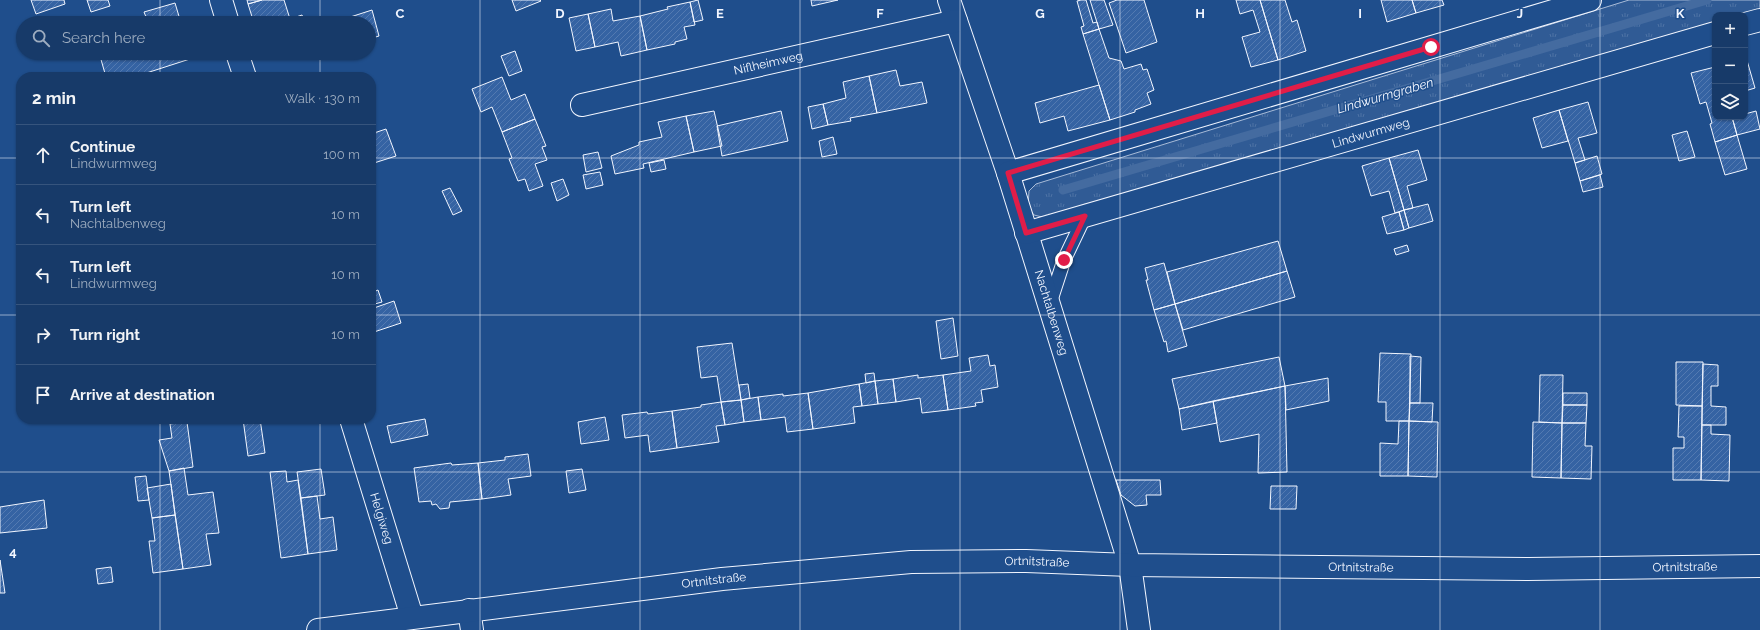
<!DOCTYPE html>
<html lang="en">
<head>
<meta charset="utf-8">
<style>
  :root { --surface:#173a69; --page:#244571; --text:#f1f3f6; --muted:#9eadc0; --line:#36547d }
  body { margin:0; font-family:Raleway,sans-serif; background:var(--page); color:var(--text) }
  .controls { position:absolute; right:12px; top:12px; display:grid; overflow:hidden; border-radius:8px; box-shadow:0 1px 3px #0004 }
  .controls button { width:36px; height:36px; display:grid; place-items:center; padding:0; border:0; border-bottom:1px solid var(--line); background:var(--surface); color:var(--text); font:20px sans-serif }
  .stop { position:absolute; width:12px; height:12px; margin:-9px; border:3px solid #e11d48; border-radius:50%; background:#fff }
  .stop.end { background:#e11d48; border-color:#fff; box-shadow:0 1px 4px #0008 }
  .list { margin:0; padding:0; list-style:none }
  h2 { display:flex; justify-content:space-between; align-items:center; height:52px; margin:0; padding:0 16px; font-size:17px }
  h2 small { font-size:13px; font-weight:400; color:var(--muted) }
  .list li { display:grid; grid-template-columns:26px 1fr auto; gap:12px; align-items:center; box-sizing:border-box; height:60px; padding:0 16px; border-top:1px solid var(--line) }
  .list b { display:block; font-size:15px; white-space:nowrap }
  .list p { margin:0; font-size:13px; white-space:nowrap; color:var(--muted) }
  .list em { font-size:13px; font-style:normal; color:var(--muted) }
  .icon { flex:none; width:22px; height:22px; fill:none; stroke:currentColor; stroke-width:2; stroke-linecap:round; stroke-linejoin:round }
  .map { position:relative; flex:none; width:1760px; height:630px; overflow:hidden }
  .search { position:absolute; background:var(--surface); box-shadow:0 1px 3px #0004; left:16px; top:16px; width:360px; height:44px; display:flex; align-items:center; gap:10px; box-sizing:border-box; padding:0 14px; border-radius:22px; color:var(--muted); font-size:15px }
  .panel { position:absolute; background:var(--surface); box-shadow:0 1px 3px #0004; left:16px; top:72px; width:360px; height:352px; border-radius:16px }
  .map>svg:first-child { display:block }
  .grass { fill:url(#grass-tufts); stroke:#a8bbd7 }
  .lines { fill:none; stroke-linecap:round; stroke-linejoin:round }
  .stream { stroke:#446ba0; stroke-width:9 }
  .building { fill:url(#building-hatch); stroke:#f2f6ff }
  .service-casing { stroke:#f2f6ff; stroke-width:15 }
  .minor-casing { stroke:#f2f6ff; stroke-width:24 }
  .tertiary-casing { stroke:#f2f6ff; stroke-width:24 }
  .service { stroke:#1f4e8c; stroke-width:13 }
  .minor { stroke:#1f4e8c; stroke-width:22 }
  .tertiary { stroke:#1f4e8c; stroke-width:22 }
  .route { stroke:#e11d48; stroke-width:5 }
  .grid { fill:none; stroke:#f2f6ff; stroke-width:1; stroke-opacity:0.55 }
  .labels { text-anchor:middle; stroke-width:3; stroke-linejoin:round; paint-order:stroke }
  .street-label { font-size:12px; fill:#f2f6ff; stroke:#1f4e8c }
  .water-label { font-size:13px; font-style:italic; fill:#f2f6ff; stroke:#1f4e8c }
  .grid-label { font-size:13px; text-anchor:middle; font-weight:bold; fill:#f2f6ff; stroke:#1f4e8c; stroke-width:3; stroke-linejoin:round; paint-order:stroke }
</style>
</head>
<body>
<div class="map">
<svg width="1760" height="630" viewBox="0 0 1760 630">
  <defs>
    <pattern id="grass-tufts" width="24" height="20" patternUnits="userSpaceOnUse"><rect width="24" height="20" fill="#305b95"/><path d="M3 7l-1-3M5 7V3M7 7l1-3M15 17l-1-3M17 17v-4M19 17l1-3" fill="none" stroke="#4e73a5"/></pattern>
    <pattern id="building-hatch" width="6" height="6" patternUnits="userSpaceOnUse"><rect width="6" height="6" fill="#3563a3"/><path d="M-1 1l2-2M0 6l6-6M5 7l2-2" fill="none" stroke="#537ab1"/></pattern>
  </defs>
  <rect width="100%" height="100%" fill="#1f4e8c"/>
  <path class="grass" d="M1629,0H1760V10L1744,15H1715V24L1050,219L1034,215L1028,207L1029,191L1036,184Z"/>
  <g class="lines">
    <path class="stream" d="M1063,190L1707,0"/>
  </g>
  <path class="building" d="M31,0H64L65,4L36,14Z
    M87,0H108L110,6L91,12Z
    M247,0H262L248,4Z
    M262,0H284L290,19L302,15L305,23H254L248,4Z
    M512,0H540L541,1L516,11Z
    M698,0L703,20L694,22L690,2Z
    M811,0H838L812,6Z
    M1081,0H1086L1093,23L1097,22L1099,29L1083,34L1081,27L1084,26L1077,1Z
    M1090,0H1104L1113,25L1099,29Z
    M1117,0H1144L1157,42L1126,53L1109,3Z
    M1236,0H1260L1278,60L1251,67L1242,37L1260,32L1253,10L1240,14Z
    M1260,0H1285L1292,22L1297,20L1306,51L1278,60Z
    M1381,0H1412L1416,13L1387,22Z
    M1412,0H1442L1444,5L1416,13Z
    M690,2L695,25L684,27L687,39L675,42V44L647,50L640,16L668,9L667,7Z
    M175,3L181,23H129L146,17L144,12Z
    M611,9L613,21L640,16L647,50L621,56L618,42L595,47L588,14Z
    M372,10L379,36L369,39V23H342L341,20Z
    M588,14L595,47L576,51L569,18Z
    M1099,29L1109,58L1121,61L1124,69L1141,64L1143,70L1147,69L1154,90L1147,93L1151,104L1135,110V112L1110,120L1083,34Z
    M515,51L522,71L509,76L501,56Z
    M98,53H111L100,56Z
    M111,53H191L193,58L134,77H106L100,56Z
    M1746,57L1755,88L1745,91V58Z
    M1715,67V117H1732L1737,135L1715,142L1710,124L1712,123L1706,102L1700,104L1691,73Z
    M896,70L900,86L922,82L927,103L877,113L869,76Z
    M869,76L877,113L850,118L851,121L828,125L823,104L846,98L843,82Z
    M502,77L511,100L525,94L535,119L502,132L492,107L481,112L472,89Z
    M1099,85L1110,120L1068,131L1064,116L1040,123L1035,103Z
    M1588,102L1597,133L1578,138L1585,160L1575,163L1559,110Z
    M823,104L828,125L812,129L808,107Z
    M1559,110L1568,141L1542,148L1533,118Z
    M714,111L722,146L694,152L686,116Z
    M781,111L788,141L722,156L717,126Z
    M1756,111L1760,129L1737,135L1732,117H1745V114Z
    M686,116L694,152L643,164L644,168L615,174L611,156L639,145V142L662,137L658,122Z
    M535,119L546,146L542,147L547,160L535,164L543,186L529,191L525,179L518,181L509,159L512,158L502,132Z
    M386,129L396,156L374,163L371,153V134Z
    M1687,131L1695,157L1679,161L1672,135Z
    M1737,135L1747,169L1725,175L1715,142Z
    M833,137L837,154L822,157L819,141Z
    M1418,150L1427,180L1407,186L1413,208L1404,210L1389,158Z
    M598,152L602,168L586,172L583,155Z
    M1597,156L1602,174L1580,181L1575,163Z
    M1389,158L1404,210L1395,213L1389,191L1371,196L1362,166Z
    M664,160L666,169L651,172L649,163Z
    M600,172L603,185L586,189L583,175Z
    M1600,175L1603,187L1583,192L1580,181Z
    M563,179L569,195L557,201L551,183Z
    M450,188L462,211L453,215L442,191Z
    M1428,204L1433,221L1409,228L1404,210Z
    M1404,210L1409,228L1404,230L1399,212Z
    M1399,212L1404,230L1387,234L1382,217Z
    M1278,241L1287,271L1175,304L1167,272Z
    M1407,245L1409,251L1396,255L1394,249Z
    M1164,263L1175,304L1154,310L1146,280H1148L1145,268Z
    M1287,271L1295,297L1183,330L1175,304Z
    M378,290L382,302L371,305V293Z
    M394,301L401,323L371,333V309Z
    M1175,304L1187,346L1168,352L1166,341L1164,342L1154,310Z
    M953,318L958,356L941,359L936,321Z
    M732,343L741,400L721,402L717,376L701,378L697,347Z
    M1380,353L1411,354L1409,421H1386V402H1378Z
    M988,355L990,366L995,365L998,387L981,390L983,402L975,403L976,406L948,410L943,375L971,371L969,358Z
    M1410,356L1421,357L1420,403H1410Z
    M1279,357L1285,386L1179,409L1172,379Z
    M1676,362H1703L1702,406L1676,405Z
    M1703,364L1718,365V386H1711V406L1726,407V425H1702Z
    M874,373L875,381L866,383L865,374Z
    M918,375V378L943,375L948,410L922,413L920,398L896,402L893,379Z
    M1540,375H1563L1562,423L1539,422Z
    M1328,378L1329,401L1286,410L1285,386Z
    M893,379L896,402L878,404L875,381Z
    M875,381L878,404L862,406L859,384Z
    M748,384L750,398L741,400L739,385Z
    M859,384L862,406L853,407L855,423L813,429L808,393Z
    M1285,386L1287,472L1258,473L1259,434L1220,442L1213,401Z
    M808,393L813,429L787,432L785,417L761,420L758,397L783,394V396Z
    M1563,393H1587V405H1563Z
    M758,397L761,420L744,422L741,400Z
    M741,400L744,422L725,425L721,402Z
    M1213,401L1217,423L1182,430L1179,409Z
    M721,402L725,425L716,426L719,442L677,448L672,411L701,407V405Z
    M1410,403H1433L1432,422L1409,421Z
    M1563,405H1587L1586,423H1562Z
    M1679,406H1702L1701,480H1673V448H1684V437H1678Z
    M672,411L677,448L650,452L648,435L625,438L622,415L647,412L648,414Z
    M605,417L609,440L581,444L578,422Z
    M243,419H260L265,453L248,456Z
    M425,419L428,435L391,443L387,426Z
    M1399,421H1409L1408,476H1380V443L1398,444Z
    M1409,421L1438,422L1437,477L1408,476Z
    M187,422L193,467L169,471L159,440L172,438L170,424Z
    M1533,422L1562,423L1561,478L1532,477Z
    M1562,423H1586L1585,446H1592L1591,479L1561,478Z
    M1702,425H1711V434L1730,435L1729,481L1701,480Z
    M528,454L531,476L508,479L511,495L482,499L478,463L505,460V457Z
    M451,463L452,465L478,463L482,499L450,502L449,508L440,509L436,504L432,505L431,501L419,502L414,468Z
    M184,468L188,495L213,492L219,533L206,534L211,565L183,569L169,471Z
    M321,469L325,495L301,498L297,472Z
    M582,469L586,490L569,493L566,471Z
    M286,471L287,482L298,480L308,554L281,558L270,472Z
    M146,476L149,500L138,501L135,477Z
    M1116,480H1160L1161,495H1146L1147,505L1135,506L1121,495Z
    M171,484L175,515L152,518L147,488Z
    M1271,486H1297L1296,509H1270Z
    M317,496L320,519L333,517L337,550L308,554L301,498Z
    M44,500L47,528L0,533V507Z
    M175,515L183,569L153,573L149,541H155L152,518Z
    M0,560L5,593H0Z
    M111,567L113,582L98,584L96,569Z"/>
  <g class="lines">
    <defs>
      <path id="service" d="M1050,303L1064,260L1085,216"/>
      <g id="minor">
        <path d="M221,0L228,23"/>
        <path id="s1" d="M949,0L1008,173L1130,565L1139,630"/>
        <path d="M1745,24L1760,20"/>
        <path d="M237,53L245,77"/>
        <path id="s2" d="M582,105L956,21"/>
        <path d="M1008,173L1590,0"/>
        <path id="s3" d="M1026,233L1715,33"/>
        <path id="s4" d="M351,419L412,617"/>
        <path d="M469,610L472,630"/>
      </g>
      <g id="tertiary">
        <path id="s5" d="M318,630L722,579L911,562L1026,561L1130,565L1528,569L1760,566"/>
      </g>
    </defs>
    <use href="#service" class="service-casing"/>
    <use href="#minor" class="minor-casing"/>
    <use href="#tertiary" class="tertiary-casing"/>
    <use href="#service" class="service"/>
    <use href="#minor" class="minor"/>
    <use href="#tertiary" class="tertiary"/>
  </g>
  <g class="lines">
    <path class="route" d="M1064,260L1085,216L1026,233L1008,173L1431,47"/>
  </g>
  <path class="grid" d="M160,0V23M320,0V23M480,0V630M640,0V630M800,0V630M960,0V630M1120,0V630M1280,0V630M1440,0V630M1600,0V630M160,53V77M320,53V77M0,158H21M371,158H1760M0,315H21M371,315H1760M160,419V630M320,419V630M0,472H1760"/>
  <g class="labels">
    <g class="street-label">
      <text dy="4" stroke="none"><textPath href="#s2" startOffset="191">Niflheimweg</textPath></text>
      <text dy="4" stroke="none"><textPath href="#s3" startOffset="359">Lindwurmweg</textPath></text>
      <text dy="4" stroke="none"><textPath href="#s1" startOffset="329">Nachtalbenweg</textPath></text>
      <text dy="4" stroke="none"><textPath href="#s4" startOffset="104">Helgiweg</textPath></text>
      <text dy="4" stroke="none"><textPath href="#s5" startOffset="723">Ortnitstraße</textPath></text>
      <text dy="4" stroke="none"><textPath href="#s5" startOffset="1047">Ortnitstraße</textPath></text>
      <text dy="4" stroke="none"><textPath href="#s5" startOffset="1371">Ortnitstraße</textPath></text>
      <text dy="4" stroke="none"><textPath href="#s5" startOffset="399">Ortnitstraße</textPath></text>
    </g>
    <g class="water-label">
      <text transform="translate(1385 95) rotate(-16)" y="5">Lindwurmgraben</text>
    </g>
  </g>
  <g class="grid-label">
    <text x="400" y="18">C</text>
    <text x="560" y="18">D</text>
    <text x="720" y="18">E</text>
    <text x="880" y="18">F</text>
    <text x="1040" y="18">G</text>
    <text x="1200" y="18">H</text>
    <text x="1360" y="18">I</text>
    <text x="1520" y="18">J</text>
    <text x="1680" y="18">K</text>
    <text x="13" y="556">4</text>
  </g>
</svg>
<div class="controls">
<button>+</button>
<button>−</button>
<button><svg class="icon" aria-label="layers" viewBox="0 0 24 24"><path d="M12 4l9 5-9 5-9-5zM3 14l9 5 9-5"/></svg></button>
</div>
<div class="stop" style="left:1431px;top:47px"></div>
<div class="stop end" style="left:1064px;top:260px"></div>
<div class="search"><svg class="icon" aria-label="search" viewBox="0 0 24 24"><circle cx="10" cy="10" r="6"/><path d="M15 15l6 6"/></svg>Search here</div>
<section class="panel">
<h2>2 min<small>Walk · 130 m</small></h2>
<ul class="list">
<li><svg class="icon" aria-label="ahead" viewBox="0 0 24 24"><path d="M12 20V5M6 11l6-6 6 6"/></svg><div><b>Continue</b><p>Lindwurmweg</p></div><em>100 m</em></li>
<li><svg class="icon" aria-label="left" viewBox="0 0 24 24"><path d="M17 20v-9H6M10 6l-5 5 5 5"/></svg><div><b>Turn left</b><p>Nachtalbenweg</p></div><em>10 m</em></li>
<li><svg class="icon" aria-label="left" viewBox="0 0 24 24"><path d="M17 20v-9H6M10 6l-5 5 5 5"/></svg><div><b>Turn left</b><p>Lindwurmweg</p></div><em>10 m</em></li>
<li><svg class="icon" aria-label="right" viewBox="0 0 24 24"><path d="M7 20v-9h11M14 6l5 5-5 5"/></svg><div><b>Turn right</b></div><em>10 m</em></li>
<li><svg class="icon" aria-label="arrive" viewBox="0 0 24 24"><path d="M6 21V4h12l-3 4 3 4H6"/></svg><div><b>Arrive at destination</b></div></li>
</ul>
</section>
</div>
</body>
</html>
